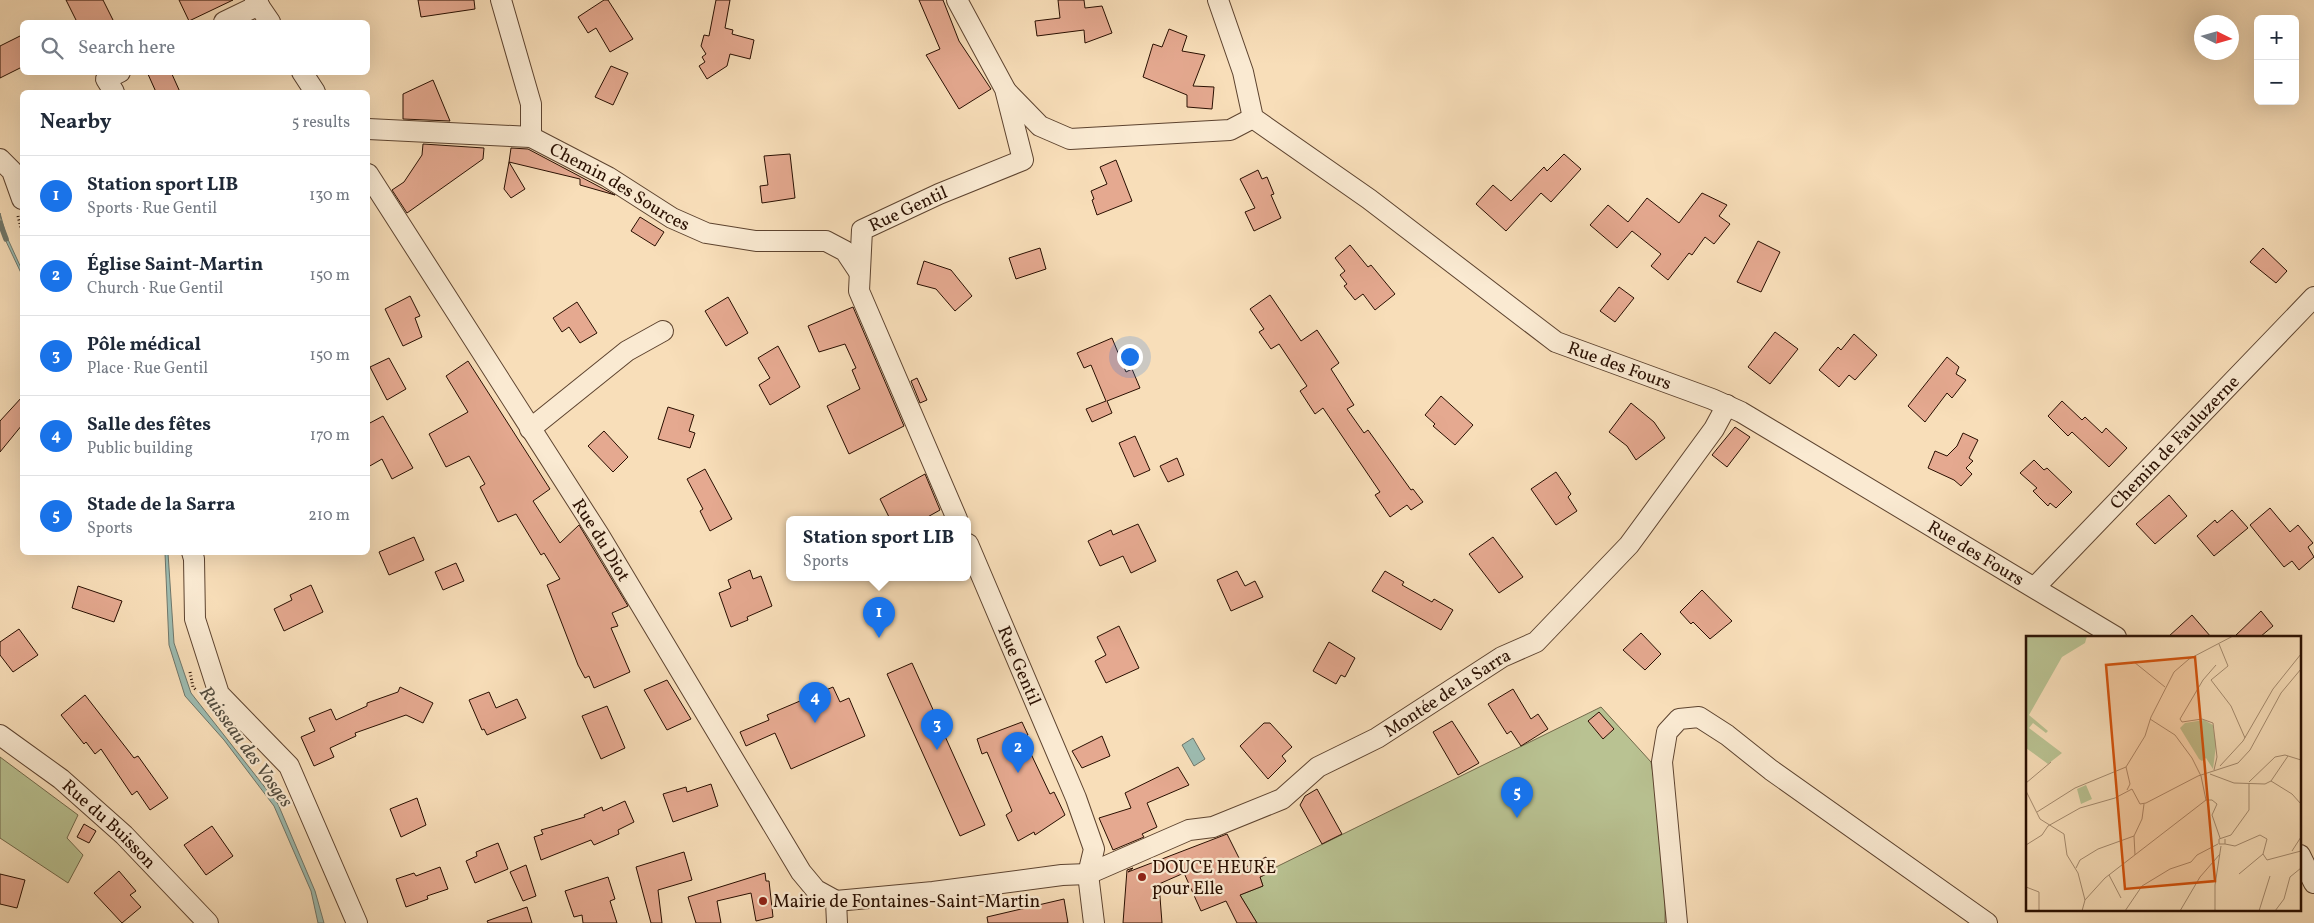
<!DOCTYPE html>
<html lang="en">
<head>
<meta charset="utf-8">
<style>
  :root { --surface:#fff; --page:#f6f6f7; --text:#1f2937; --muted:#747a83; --line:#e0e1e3; --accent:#1a73e8 }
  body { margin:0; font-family:Vollkorn,serif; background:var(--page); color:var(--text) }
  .controls { position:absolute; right:15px; top:15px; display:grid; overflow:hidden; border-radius:8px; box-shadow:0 5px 20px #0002 }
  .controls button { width:45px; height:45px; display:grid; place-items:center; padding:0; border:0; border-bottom:1px solid var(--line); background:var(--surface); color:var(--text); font:25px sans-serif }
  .compass { position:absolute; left:2194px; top:15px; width:45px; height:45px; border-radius:50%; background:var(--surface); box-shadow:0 5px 20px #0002; rotate:95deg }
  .you { position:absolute; left:1129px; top:356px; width:18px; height:18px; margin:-12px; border:4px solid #fff; border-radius:50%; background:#1a73e8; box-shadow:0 0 0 8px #1a73e833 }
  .badge { display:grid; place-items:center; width:32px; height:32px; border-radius:50%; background:var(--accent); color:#fff; font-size:16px; font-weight:700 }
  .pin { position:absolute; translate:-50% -41px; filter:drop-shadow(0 1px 2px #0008) }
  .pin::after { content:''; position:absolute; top:26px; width:18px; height:15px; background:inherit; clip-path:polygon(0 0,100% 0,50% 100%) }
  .popup { position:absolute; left:786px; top:516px; width:185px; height:65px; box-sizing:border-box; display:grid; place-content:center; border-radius:8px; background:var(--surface); filter:drop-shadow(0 1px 4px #0005); font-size:16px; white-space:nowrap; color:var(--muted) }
  .popup b { font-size:19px; color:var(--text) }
  .popup::after { content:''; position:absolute; left:50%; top:100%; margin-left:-10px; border:10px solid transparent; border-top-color:var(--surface) }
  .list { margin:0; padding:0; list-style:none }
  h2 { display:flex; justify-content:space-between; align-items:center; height:65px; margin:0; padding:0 20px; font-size:21px }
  h2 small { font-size:16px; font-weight:400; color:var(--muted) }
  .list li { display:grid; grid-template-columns:32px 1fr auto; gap:15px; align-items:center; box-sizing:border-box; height:80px; padding:0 20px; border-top:1px solid var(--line) }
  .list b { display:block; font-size:19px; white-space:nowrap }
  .list p { margin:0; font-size:16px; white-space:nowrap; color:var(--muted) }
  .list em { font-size:16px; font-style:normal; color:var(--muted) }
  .icon { flex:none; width:28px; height:28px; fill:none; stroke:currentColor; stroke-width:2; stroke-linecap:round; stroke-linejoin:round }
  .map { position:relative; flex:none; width:2314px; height:923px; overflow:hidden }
  .search { position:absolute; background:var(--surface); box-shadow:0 5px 20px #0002; left:20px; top:20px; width:350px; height:55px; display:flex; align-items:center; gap:12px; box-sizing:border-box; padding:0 18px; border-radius:8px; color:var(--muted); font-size:19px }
  .panel { position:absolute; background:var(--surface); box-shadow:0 5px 20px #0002; left:20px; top:90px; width:350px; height:465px; border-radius:8px }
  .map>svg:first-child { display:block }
  .green { fill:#b9c292; stroke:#71684a }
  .water { fill:#9dbcb1; stroke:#6f776b }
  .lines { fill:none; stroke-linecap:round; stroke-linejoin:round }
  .stream { stroke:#6f776b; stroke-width:5.5 }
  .building { fill:#e5a990; stroke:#290f01 }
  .minor-casing { stroke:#5d432f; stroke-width:22 }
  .path { stroke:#290f01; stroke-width:3; stroke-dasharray:1 2.5; stroke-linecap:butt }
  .minor { stroke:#faead2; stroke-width:20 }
  .poi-dot { fill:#8f2418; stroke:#faead2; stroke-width:2 }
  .labels { text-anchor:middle; stroke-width:4.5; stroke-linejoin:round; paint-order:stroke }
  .street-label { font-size:18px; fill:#290f01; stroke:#faead2 }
  .poi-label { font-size:18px; fill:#290f01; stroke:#faead2; text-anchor:start }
  .water-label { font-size:19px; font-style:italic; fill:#524c3f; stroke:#faead2 }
  .inset-road { fill:none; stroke:#a58b6f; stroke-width:1 }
  .view { fill:#d5520b; fill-opacity:0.15; stroke:#d5520b; stroke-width:2.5 }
  .inset-edge { fill:none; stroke:#290f01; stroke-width:2.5 }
</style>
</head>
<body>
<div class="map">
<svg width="2314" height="923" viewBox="0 0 2314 923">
  <rect width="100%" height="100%" fill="#f8deb9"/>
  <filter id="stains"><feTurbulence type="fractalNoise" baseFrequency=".004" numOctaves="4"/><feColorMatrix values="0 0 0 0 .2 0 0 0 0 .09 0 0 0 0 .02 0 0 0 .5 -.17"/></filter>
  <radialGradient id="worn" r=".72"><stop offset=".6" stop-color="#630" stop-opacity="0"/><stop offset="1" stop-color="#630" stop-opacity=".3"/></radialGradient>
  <path class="green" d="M1601,707L1651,762L1666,850L1665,923H1257L1240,895L1263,886L1260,877L1273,871L1272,869Z
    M0,757L78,815L67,838L83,855L68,883L0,838Z"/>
  <path class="water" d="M0,213L6,235L22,270V275L3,235Z
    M165,553H168L174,643L191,693L278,804L315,891L324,923H318L311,891L274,806L224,740L185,696L169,645Z
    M1193,738L1205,759L1194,766L1182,745Z"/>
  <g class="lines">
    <path class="stream" d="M0,223L6,239"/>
  </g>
  <path class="building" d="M66,0H103L114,22H77Z
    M179,0H233L189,21Z
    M418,0H474L475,9L421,17Z
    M604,0H608L633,39L610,52L596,28L588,33L578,17Z
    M716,0H730L725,28L733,30L732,34L754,40L750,59L730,54L727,66L707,79L699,66L705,62L702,57L706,54L701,46L704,35L709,36Z
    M919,0H943L959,41L991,89L959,109L926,55L940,49Z
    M1058,0H1084L1085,8L1102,6L1112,33L1085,43L1084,30L1037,36L1035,21L1060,18Z
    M1169,29L1187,36L1182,51L1205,55L1193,86L1214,87L1212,109L1187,107V95L1143,77L1153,44L1162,47Z
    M22,35V67L0,78V46Z
    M611,66L628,73L613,105L595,97Z
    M147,72H171L180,92H156Z
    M433,80L450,121L403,119V94Z
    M423,144L484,148L483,159L407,213L392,190L404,182L422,155Z
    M511,148L528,149L615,195L580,185V179L509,162Z
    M790,154L795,198L762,203L760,186L768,185L764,156Z
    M1564,154L1581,169L1551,202L1541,193L1506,231L1476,204L1493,185L1511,201L1544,167L1547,171Z
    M1116,160L1132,201L1097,215L1092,200L1094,199L1091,191L1107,184L1100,167Z
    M509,162L525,189L511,198L504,189Z
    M1258,170L1262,179L1267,177L1274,194L1271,195L1281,218L1254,231L1245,212L1255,208L1240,179Z
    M1702,193L1727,205L1719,216L1730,224L1714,244L1705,237L1692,255L1689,253L1668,280L1651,266L1661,254L1632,231L1617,248L1590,225L1608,205L1628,222L1647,198L1679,223Z
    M640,217L664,232L655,246L631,231Z
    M1758,241L1780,252L1761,292L1737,282Z
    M1350,245L1368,267L1371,265L1395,294L1375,310L1363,294L1355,300L1344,286L1347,284L1340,275L1345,271L1335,258Z
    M1040,248L1046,269L1016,279L1009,258Z
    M2263,248L2287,271L2276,283L2250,262Z
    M924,261L951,270L972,296L955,311L936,289L917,284Z
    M1619,287L1634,298L1615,322L1600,311Z
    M1270,295L1301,341L1317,330L1339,363L1331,369L1354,405L1347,409L1364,433L1368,430L1411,490L1413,489L1423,502L1411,510L1407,505L1390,517L1375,495L1380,492L1323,408L1315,414L1300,391L1307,386L1279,344L1271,349L1259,332L1264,329L1250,309Z
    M410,296L420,316L415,318L422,337L403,346L385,309Z
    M728,297L748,333L726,346L705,311Z
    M577,302L597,333L580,343L569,327L562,332L553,318Z
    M853,307L904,426L849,454L827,406L860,389L852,370L856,368L845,344L819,352L808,326Z
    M1775,332L1798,349L1770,384L1748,367Z
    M1854,334L1877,355L1855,380L1849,375L1839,387L1819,370L1838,347L1841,350Z
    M1112,338L1126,372L1132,369L1140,388L1107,401L1112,413L1092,422L1086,409L1106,401L1091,365L1084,368L1077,353Z
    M778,346L800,387L770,405L759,385L770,378L758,358Z
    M1947,357L1959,367L1956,374L1966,380L1952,398L1947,393L1925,422L1908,406Z
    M389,358L406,389L387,400L370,367Z
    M468,361L550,489L533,501L560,543L579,525L628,606L612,613L618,626L611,628L630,672L594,688L589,676L585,678L578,665L547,585L560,579L544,553L541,555L516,514L498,522L480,487L485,484L469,456L446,467L429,434L468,412L446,376Z
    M917,378L927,400L920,403L911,381Z
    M1441,396L1473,425L1455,445L1433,426L1435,424L1425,415Z
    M22,397V425L0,452V421Z
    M2062,401L2082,420L2085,417L2102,433L2106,428L2127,448L2109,467L2072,432L2068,436L2048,416Z
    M1631,403L1654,422L1665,438L1636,460L1627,446L1609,432Z
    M668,407L694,415L689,431L695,433L690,448L658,439Z
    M383,416L413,468L392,479L382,459L368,467V424Z
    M1735,427L1750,437L1727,467L1712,455Z
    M604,431L628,457L613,472L588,446Z
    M1963,433L1978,440L1969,458L1973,461L1966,468L1972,474L1961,486L1954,480L1928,468L1935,451L1947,456L1957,446Z
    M1135,436L1150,470L1134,477L1119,443Z
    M1177,458L1184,475L1168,482L1160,466Z
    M2034,460L2044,470L2047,468L2072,492L2056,508L2050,503L2048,506L2033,491L2037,488L2020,473Z
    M705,469L732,519L710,531L700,511L703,509L687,479Z
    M1556,472L1571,494L1568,497L1577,511L1556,525L1531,489Z
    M925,474L940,510L924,519H890L880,499Z
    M2169,495L2187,516L2155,544L2136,524Z
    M2270,508L2290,532L2298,525L2313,543L2308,547L2314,557L2299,570L2292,561L2284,567L2250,525Z
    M2232,510L2248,528L2214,556L2197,536L2215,520L2217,523Z
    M1138,524L1156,561L1131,573L1123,556L1100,566L1088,541L1111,530L1113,535Z
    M414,537L424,560L389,575L379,552Z
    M1493,537L1523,577L1499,593L1469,554Z
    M456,563L464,581L443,590L435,572Z
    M750,570L753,579L761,576L772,606L747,617L748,620L731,627L719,593L731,588L728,580Z
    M1237,571L1245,586L1255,581L1263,597L1231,611L1217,580Z
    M1385,571L1404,582L1402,585L1432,602L1434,599L1453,610L1441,630L1372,591Z
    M311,585L323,612L284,631L274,609L292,600L290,595Z
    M78,586L122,601L114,622L72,608Z
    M1702,590L1732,621L1710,639L1693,622L1691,624L1680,612Z
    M2261,611L2273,626L2260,637H2234Z
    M2192,615L2211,637H2168Z
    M1119,626L1139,668L1106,683L1095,661L1106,655L1097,637Z
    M19,629L38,655L13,672L0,655V642Z
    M1641,633L1661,654L1645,670L1623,650Z
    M1329,642L1355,658L1345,677L1341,675L1336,684L1313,671Z
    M912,663L985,825L960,836L887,674Z
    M667,680L691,719L667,730L644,690Z
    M400,687L433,703L423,723L406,715L355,733L356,736L330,748L334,757L314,766L301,737L315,731L309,718L331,709L336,720L367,706V703L398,692Z
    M833,687L840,702L849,698L865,736L791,769L775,733L746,746L740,732L769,720L767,715Z
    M1513,689L1531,719L1538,714L1548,729L1521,746L1511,731L1507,734L1488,704Z
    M489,692L496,708L517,699L526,718L487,735L484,729L482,730L469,700Z
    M85,695L134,758L138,756L168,798L150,810L137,791L132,795L101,749L95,754L86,742L84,744L61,715Z
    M607,706L625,748L601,759L582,716Z
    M1599,712L1614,729L1603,739L1588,721Z
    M1452,721L1479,763L1458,775L1433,732Z
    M1022,722L1028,735L1023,737L1050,794L1054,792L1065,815L1035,835L1034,832L1018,841L1006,815L1012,811L987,752L982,754L977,739Z
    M1264,723H1270L1292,747L1282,756L1286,761L1268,779L1240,746Z
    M1102,736L1110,756L1082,768L1072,751Z
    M1178,767L1189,785L1147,803L1157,827L1142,834L1144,837L1113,850L1099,818L1131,808L1125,793Z
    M711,784L718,806L673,822L663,794L686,787L687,792Z
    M1317,789L1342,834L1322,844L1300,805L1305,796Z
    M417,798L426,825L401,837L390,809Z
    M625,801L634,822L618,830L619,834L594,845L591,840L541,860L534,837L543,834L541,830L585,817L584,815L602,807L603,811Z
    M84,824L96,831L89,843L77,837Z
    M212,826L233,856L206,875L184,845Z
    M1227,834L1244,868L1266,857L1273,871L1260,877L1263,886L1240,895L1257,923H1237L1226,901L1201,911L1184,873L1159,884L1162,923H1123L1127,870L1133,868L1128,872Z
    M498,843L508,869L475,883L466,861L477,856L476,852Z
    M684,852L692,880L658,890L662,923H651L636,867Z
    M526,865L536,896L523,901L510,872Z
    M440,867L448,889L427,896L428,899L406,907L396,879L414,873L416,876Z
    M119,871L136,891L130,895L141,907L122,923L94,893Z
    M765,873L766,881H769L773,917L756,921L751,893L717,901L721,923H696L688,897Z
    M0,874L25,880L17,908L0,904Z
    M608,877L615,899L610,901L617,923H583L582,915L574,917L565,891Z
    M1064,899L1068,923H988L987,917Z
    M527,907L532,923H488L487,921Z"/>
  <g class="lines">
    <defs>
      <g id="minor">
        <path d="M255,0L270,22"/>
        <path d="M501,0L531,104V137"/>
        <path id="s1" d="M1218,0L1243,72L1253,118L1369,199L1556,342L1712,399L1741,412L2116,637"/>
        <path d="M224,22L259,5"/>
        <path d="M302,72L315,92"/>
        <path d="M1006,91L1040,126L1070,139L1230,130L1253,118"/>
        <path d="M114,92L106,79L120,72"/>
        <path id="s2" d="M368,129L531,137L608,177L672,218L706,233L756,241H826L845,251L859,272"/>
        <path d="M0,159L12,171L22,199"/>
        <path id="s3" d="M368,174L599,535L801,872L816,890L836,901"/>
        <path d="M530,429L627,351L663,331"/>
        <path id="s4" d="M957,519L859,291L862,230L939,194L1023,160L1005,89L957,0"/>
        <path id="s5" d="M968,544L1076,798L1094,849L1088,874L1094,923"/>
        <path d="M192,552L194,559L195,619L219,694L289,766L357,923"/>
        <path id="s6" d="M2035,587L2314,297"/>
        <path id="s7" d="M0,735L61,779L124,835L208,923"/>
        <path d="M2300,855L2314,883"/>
        <path id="s8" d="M836,901L933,892L1062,875L1088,874L1189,830L1213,827L1282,799L1318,767L1377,738L1502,657L1536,642L1629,545L1714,429L1727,405"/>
        <path d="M836,901L837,923"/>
        <path d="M1677,923L1662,762L1667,732L1679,719L1699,717L1727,735L1771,770L1987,923"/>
      </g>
    </defs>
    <use href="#minor" class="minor-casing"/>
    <path class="path" d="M18,216L22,232
      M190,672L193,687L197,691"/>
    <use href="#minor" class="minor"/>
  </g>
  <g class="poi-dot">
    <circle cx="1142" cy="877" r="5"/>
    <circle cx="763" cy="901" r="5"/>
  </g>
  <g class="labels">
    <g class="street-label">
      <text dy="6" stroke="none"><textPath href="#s2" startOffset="265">Chemin des Sources</textPath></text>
      <text dy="6" stroke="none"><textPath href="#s4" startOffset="360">Rue Gentil</textPath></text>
      <text dy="6" stroke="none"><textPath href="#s1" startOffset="568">Rue des Fours</textPath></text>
      <text dy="6" stroke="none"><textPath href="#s6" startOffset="201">Chemin de Fauluzerne</textPath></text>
      <text dy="6" stroke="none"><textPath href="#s3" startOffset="434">Rue du Diot</textPath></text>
      <text dy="6" stroke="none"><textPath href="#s1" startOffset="972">Rue des Fours</textPath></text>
      <text dy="6" stroke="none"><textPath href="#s5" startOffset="132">Rue Gentil</textPath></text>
      <text dy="6" stroke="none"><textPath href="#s8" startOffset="660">Montée de la Sarra</textPath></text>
      <text dy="6" stroke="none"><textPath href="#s7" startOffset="141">Rue du Buisson</textPath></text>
    </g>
    <g class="poi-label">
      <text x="1152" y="873">DOUCE HEURE<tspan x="1152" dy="21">pour Elle</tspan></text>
      <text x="773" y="907">Mairie de Fontaines-Saint-Martin</text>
    </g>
    <g class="water-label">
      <text transform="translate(247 746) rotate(54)" y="7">Ruisseau des Vosges</text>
    </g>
  </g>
  <g transform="translate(2026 636)">
    <rect width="275" height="275" fill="#f8deb9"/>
    <path d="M0,0H61L59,7L36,21L3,79L22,95L20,97L7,87L3,92L36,117L22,128L0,112ZM178,84L187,89L190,109L187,133L180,122L176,125L173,123L154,92L159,87ZM60,149L66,163L55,168L51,153Z" fill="#b9c292"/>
    <path class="inset-road" d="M193,8L202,30L185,44L205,70L219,102M108,26L139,51M124,83L149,99L166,122L175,140L180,164M194,130L217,105L247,53L275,18M100,131L104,148L101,154M188,134L191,121L187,87L176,83L156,86L154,83L177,44L190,29M184,138L208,147L239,148L245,145L262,120M245,145L266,158L275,168M223,146L249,121L259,119L275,124M0,147L25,126M0,155L14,183L38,198L41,219L52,237L59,264M180,164H186L191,168L186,179L194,202M11,176L49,152L100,131L119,100L125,81L148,36L163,23L207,0M22,190L54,172L89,162L106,153L114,168L120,167L172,140L212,127L224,114L255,57L275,33M199,203V208H193V203L205,199L223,174V147M199,208L209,210L234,199L241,203L237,218L241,224L275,215M0,209L16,199L22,190M266,215L275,201M109,219L108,200L116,183L118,168M50,232L54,224L72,213L108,200M213,238L237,218M83,239L95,262M0,251L13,256V275M56,275L59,264L79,242L180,164M99,275L116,250L144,233L165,226L171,219L192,208M154,275L174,241L194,218M189,275V249L195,210M233,275L244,240M249,275L258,263L264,241L275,232"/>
    <path class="view" d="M169,21L189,245L99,253L80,29Z"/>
    <rect width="275" height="275" class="inset-edge"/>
  </g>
  <rect width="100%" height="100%" filter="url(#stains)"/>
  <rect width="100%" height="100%" fill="url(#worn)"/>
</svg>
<div class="controls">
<button>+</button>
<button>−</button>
</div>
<svg class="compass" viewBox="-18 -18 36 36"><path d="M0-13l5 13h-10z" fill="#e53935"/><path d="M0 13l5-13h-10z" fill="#747a83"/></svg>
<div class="you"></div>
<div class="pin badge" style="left:879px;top:638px">1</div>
<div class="popup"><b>Station sport LIB</b>Sports</div>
<div class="pin badge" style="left:1018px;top:773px">2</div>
<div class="pin badge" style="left:937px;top:750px">3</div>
<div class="pin badge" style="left:815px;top:723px">4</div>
<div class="pin badge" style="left:1517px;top:818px">5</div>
<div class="search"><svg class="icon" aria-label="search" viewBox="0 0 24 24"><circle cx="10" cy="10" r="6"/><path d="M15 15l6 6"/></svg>Search here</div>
<section class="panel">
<h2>Nearby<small>5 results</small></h2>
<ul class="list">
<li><span class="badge">1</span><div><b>Station sport LIB</b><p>Sports · Rue Gentil</p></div><em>130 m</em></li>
<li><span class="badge">2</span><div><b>Église Saint-Martin</b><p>Church · Rue Gentil</p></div><em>150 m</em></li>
<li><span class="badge">3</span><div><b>Pôle médical</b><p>Place · Rue Gentil</p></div><em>150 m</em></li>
<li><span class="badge">4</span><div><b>Salle des fêtes</b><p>Public building</p></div><em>170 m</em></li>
<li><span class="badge">5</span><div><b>Stade de la Sarra</b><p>Sports</p></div><em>210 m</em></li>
</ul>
</section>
</div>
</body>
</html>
